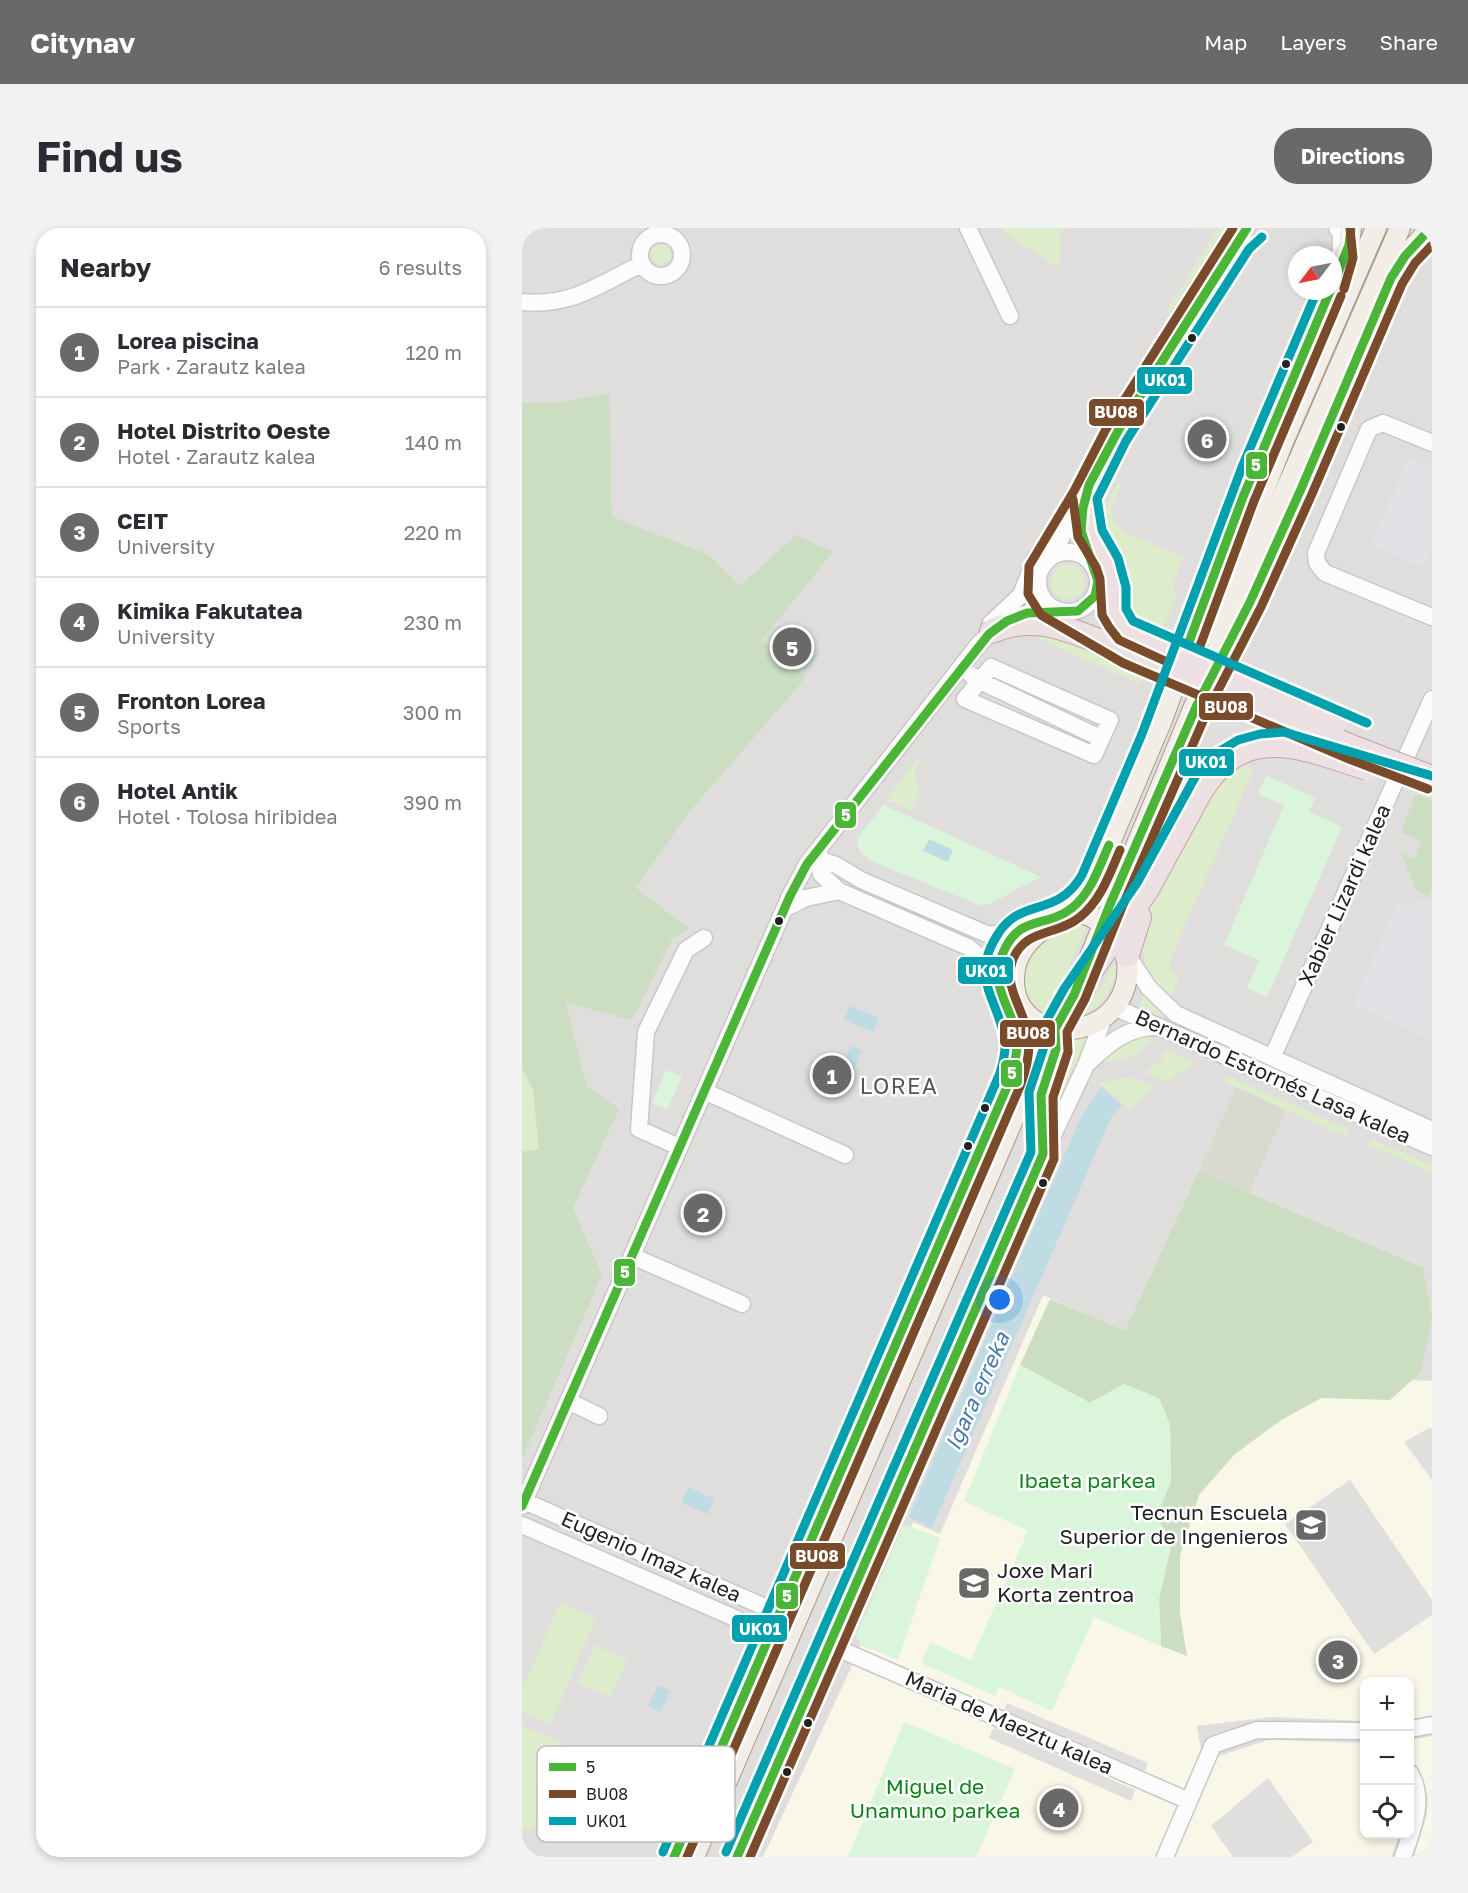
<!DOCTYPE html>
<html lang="en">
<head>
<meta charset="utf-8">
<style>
  :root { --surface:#fff; --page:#f2f2f3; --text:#2b2b33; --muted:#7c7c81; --line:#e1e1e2; --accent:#6a6968 }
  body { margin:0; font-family:"Golos Text",sans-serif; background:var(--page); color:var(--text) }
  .controls { position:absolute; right:18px; bottom:18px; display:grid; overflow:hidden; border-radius:12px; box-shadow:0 3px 9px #0003 }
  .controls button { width:54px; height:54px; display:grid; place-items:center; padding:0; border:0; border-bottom:2px solid var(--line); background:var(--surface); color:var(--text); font:30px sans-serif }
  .compass { position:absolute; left:766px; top:18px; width:54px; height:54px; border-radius:50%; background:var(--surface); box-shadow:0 3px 9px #0003; rotate:238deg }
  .you { position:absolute; left:478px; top:1072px; width:21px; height:21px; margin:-15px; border:4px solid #fff; border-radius:50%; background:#1a73e8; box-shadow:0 0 0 9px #1a73e833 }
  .badge { display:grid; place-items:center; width:39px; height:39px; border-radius:50%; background:var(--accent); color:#fff; font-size:20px; font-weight:700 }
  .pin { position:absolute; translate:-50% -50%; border:3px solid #fff; box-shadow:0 2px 6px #0006 }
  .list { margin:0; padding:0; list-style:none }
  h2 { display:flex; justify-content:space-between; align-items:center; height:78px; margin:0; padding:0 24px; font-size:26px }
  h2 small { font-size:20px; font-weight:400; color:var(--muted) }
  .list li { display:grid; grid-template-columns:39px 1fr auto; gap:18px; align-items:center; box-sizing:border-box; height:90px; padding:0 24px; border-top:2px solid var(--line) }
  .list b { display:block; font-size:22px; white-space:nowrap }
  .list p { margin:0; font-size:20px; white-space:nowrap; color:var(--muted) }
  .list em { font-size:20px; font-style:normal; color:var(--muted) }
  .icon { flex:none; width:33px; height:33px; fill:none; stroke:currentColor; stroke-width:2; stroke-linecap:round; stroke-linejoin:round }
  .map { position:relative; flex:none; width:910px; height:1629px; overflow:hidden; border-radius:24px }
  header { display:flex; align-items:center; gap:36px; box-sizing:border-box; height:84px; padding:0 30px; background:var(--accent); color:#fff }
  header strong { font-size:28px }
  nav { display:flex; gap:33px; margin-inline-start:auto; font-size:21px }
  .intro { display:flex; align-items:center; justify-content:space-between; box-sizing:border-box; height:144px; padding:0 36px }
  h1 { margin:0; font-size:42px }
  .button { padding:15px 27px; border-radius:24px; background:var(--accent); color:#fff; font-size:21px; font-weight:700 }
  main { display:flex; gap:36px; padding:0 36px }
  aside { flex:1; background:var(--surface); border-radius:24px; box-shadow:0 3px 9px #0003 }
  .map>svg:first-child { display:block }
  .residential { fill:#dfdedc; fill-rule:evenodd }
  .education { fill:#f8f7e8 }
  .construction { fill:#d9d9cd }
  .grass { fill:#ddeccb }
  .forest { fill:#cbdec1 }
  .park { fill:#daf5da }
  .pitch { fill:#b7e6d2 }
  .parking { fill:#e0dfde }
  .plaza { fill:#e2e1e5 }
  .water { fill:#bfdbe3 }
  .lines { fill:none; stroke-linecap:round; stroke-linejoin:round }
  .minor-casing { stroke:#c9c8c7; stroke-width:19 }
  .major-casing { stroke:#a79c86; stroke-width:22 }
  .highway-casing { stroke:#c5a2ac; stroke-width:26 }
  .minor { stroke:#fdfcfc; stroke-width:16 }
  .major { stroke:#f3ede7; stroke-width:20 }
  .highway { stroke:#ece0e2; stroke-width:24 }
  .highway-bridge-casing { stroke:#c5a2ac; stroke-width:26; stroke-linecap:butt }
  .highway-bridge { stroke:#ece0e2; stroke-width:24 }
  .bus-1-casing { stroke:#fff; stroke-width:14 }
  .bus-2-casing { stroke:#fff; stroke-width:14 }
  .bus-3-casing { stroke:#fff; stroke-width:14 }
  .bus-1 { stroke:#4ab537; stroke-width:9 }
  .bus-2 { stroke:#7a4b2a; stroke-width:9 }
  .bus-3 { stroke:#00a0ae; stroke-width:9 }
  .bus-dot { fill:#222; stroke:#fff; stroke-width:2 }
  .labels { text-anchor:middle; stroke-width:5; stroke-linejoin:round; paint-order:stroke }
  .street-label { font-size:21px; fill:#222; stroke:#fff }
  .park-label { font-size:21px; fill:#0c8416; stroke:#fff }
  .poi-label { font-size:21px; fill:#222; stroke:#fff; text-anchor:end }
  .neighbourhood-label { font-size:22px; letter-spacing:1.5px; fill:#555; stroke:#fff }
  .water-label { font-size:22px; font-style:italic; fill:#4a7aab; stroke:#fff }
  .key { fill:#fff; stroke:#bdbdbd; stroke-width:1.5 }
  .key-label { font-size:16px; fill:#222 }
  .line-badge { stroke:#fff; stroke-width:2 }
  .badge-label { font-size:16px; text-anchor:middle; font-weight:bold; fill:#fff }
</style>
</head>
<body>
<header>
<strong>Citynav</strong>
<nav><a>Map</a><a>Layers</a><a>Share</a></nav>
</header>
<div class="intro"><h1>Find us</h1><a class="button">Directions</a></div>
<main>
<aside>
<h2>Nearby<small>6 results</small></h2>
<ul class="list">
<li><span class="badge">1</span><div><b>Lorea piscina</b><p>Park · Zarautz kalea</p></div><em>120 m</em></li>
<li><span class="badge">2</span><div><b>Hotel Distrito Oeste</b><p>Hotel · Zarautz kalea</p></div><em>140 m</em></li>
<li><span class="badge">3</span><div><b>CEIT</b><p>University</p></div><em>220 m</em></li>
<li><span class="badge">4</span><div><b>Kimika Fakutatea</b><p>University</p></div><em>230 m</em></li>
<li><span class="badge">5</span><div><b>Fronton Lorea</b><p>Sports</p></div><em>300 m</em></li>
<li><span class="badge">6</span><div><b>Hotel Antik</b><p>Hotel · Tolosa hiribidea</p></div><em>390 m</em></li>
</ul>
</aside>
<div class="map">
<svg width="910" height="1629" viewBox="0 0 910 1629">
  <rect width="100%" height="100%" fill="#f0eeeb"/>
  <path class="residential" d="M0,0H910V1629H0ZM775,27H811V63H775ZM842,1454H888V1606H842Z"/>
  <path class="education" d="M521,1067L602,1104L759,1192L799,1170L871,1151L910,1153V1487L888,1492V1454H842V1493L750,1489L675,1498L679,1521L697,1528L746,1512L842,1515V1606L877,1607L869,1629H241L328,1442L391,1294L418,1306Z
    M910,1508V1629H892L905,1586L906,1571L902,1556L888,1529V1512Z"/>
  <path class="construction" d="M714,859L764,882L727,965L677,943Z"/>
  <path class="grass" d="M480,0H544L539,5L537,40L484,6Z
    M696,0H702L649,83L643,85Z
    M129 26a10 10 0 1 1 20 0a10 10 0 1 1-20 0Z
    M756,151L759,153L659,408L660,390Z
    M601,253L589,279L601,303L662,330L651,356L654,370L617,456L502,404L539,410L560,421L617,396L604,389L577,294L593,258Z
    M529 354a17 17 0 1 1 34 0a17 17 0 1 1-34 0Z
    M680,517L732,541L648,732L649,741L656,750L649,769C604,734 621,695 640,651L602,680L601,674L635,597L639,598L666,536L673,535Z
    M397,530L392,546L398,564L389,583L364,572Z
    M558,691L567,693L526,788C514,780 504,771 503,755C501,720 535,710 558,691Z
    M591,737L594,738C592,761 583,774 564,786Z
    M622,766L643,786L640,793L616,782Z
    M632,805C621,828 600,834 575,834L598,814Z
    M568,809L556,839L539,846L525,859L544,815Z
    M644,822L674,835L644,854L623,844L639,832Z
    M0,841L11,862L17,921L0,924Z
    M552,848L528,899L523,872L535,859Z
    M706,848L827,902L824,909L703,854Z
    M607,849L633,858L608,881L577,855Z
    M850,911L910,938V945L847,917Z
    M38,1374L74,1390L29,1496L0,1484V1463Z
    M73,1417L105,1432L89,1469L56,1455Z
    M0,1497L41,1515L29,1541L35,1544L9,1603L3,1600L0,1607Z"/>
  <path class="forest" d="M87,165L90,289L185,326L218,358L274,307L311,324L240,412L284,449L164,588L114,660L167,700L150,711L110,792L44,775L65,858L97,881L51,980L80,1047L0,1231V924L17,921L11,862L0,840V175L42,174Z
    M893,567L910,572V661L907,669L895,663L879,625L892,631L899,613L879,604Z
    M677,943L901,1040L910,1090L899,1144L868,1172L799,1170L759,1192L713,1226L677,1267L658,1327V1385L665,1428L639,1418L637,1371L650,1314L634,1290L649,1253L648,1196L602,1156L568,1175L498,1137L528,1071L603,1103Z"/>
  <path class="park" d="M744,547L793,570L787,584L820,599L745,769L725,760L737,732L702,717L762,577L736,566Z
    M362,577L519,649L467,676L457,677L356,636C343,630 336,626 335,610Z
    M144,842L160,849L145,882L130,875Z
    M498,1137L568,1175L602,1156L637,1170L648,1196L649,1253L634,1290L650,1314L637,1371L639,1418L572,1389L530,1483L477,1459L473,1468L399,1435L408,1414L449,1432L506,1303L442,1273Z
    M382,1296L418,1310L376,1432L339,1417L334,1408Z
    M382,1494L493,1541L454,1629H326Z"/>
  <path class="pitch" d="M257,397L294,428L283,442L246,411Z"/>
  <path class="parking" d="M664,0H696L643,85L620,71Z
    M354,70L381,95L383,134L379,151L371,163L316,116Z
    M233,93L267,123V137L233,108Z
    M614,223L692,258L662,330L601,303L591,292L589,279Z
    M810,354L847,370L843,379L806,363Z
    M859,376L905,395L901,404L855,385Z
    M733,419L882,482L840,578L685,510L718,442L724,444Z
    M415,527L473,553L448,611L391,583L399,565L410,573L415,562L404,551L410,533Z
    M323,545L325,547L258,629L256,627Z
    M329,549L331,551L263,635L261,633Z
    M855,614L859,615L785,784L781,782Z
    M351,638L454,682L450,691L347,647Z
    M339,679L438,722L434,730L335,687Z
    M370,842L394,852L339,978L316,968Z
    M764,882L910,945V1043L727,965Z
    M228,1058L327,1100L292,1182L191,1137Z
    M84,1173L168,1210L152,1250L66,1213Z
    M907,1200L910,1201V1252L882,1214Z
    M828,1252L910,1372V1387L852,1426L763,1296Z
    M272,1464L277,1466L226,1585L222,1582Z
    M485,1475L626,1535L622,1545L481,1485Z
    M472,1499L613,1562L609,1573L467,1510Z
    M746,1550L791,1614L770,1629H711L689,1598Z"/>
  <path class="plaza" d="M886,230L910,239V319L901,339L849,317Z
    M905,674L910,676V812L831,777L875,675Z"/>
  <path class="water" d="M407,611L431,622L426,634L401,623Z
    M328,778L357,790L351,804L322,792Z
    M329,818L340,823L331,844L320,839Z
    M579,859L599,877L589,890L410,1300L387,1289L559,889Z
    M166,1259L192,1271L186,1286L160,1275Z
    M136,1457L148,1463L139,1484L126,1478Z"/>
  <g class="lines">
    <defs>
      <path id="minor" d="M446,0L488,88
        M815,0L819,6L818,28
        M118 27a21 21 0 1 1 42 0a21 21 0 1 1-42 0Z
        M0,74C50,79 77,56 120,36
        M910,215L861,195L847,201L794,325L795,335L803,345L910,389
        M516 354a30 30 0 1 1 60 0a30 30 0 1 1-60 0Z
        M528,329L563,269L594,207L725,0
        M469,395L499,367L514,329L532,309
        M469,439L588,492L572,527L443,471Z
        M449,447L458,453L572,507
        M297,621L299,646L317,663L446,719L475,742
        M289,635L302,633L314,637L339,652L467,707L493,703
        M262,681L284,670L317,663
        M605,727L627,760L654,786L910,902
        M592,779L910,919
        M750,830L910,471
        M566,835C586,816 605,799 634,799
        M182,863L323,927
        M157,919L117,901L124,804L164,722L182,710
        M521,922L519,867L534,821L533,806
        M110,1028L220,1076
        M46,1173L77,1188
        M2,1273L256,1385
        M0,1278L268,668L285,636L457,416C479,394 501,382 533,382
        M0,1297L215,1391L230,1405L239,1424
        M308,1417L667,1573
        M888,1501L910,1497
        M215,1629L515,941L564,837L582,789
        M643,1629L691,1517L735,1502L842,1503
        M881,1629C890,1602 904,1572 888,1545"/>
      <path id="major" d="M811,57L827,17L829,0
        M865,59L883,28L909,0
        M755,315L814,180
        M684,407L761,214L854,0
        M601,713C633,819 479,831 493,741C500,700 554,689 573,650L640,492L721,269L808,63
        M152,1629L464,908C475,881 491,852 495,822C498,798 475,774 475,744C475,732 485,711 494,703C510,690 549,680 568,688C577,692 583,699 589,706
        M172,1629L491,892L533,801L552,767L731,337L878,0"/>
      <path id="highway" d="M563,269L568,306L585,334L592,361V384L603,402
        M470,403C521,381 558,409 607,424
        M605,727L617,689
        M552,767L625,661L678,564"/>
    </defs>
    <use href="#minor" class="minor-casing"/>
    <use href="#major" class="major-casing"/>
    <use href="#highway" class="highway-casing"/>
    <use href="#minor" class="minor"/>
    <use href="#major" class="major"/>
    <use href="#highway" class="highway"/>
    <defs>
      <path id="highway-bridge" d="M613,407L813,494
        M607,424L832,520L910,550
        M678,564C722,492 779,519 845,540"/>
    </defs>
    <use href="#highway-bridge" class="highway-bridge-casing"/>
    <use href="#highway-bridge" class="highway-bridge"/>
    <defs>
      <path id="bus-1" d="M811,57L827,17L829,0
        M667,414L721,269L808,63
        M0,1278L268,668L285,636L467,406L485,393L505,385L556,383L573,368L576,353L559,303L561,280L567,257L597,201L725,0
        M152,1629L488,852C492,837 497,822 494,806C489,778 467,758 480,727C497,685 523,701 550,680C569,665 577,639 587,617
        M215,1629L521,926L519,867L534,821L533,801L552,767L589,674L674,479L728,374L779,261L869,50L883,28L909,0"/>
      <path id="bus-2" d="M711,0L584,201L552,263L507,338L506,366L519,387L601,435L827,531L906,561
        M822,61L831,30L828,0
        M551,271L556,309L574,339L578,351L580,387L587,399L597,412L643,433
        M678,418L732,273L819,68
        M165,1629L499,856C505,839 510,820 505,802C499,777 481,757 491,731C504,700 535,708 558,689C579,672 588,645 598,622
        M228,1629L532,931L531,869L546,824L545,804L563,771L600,679L685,484L739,379L790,266L880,56L893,35L910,17"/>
      <path id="bus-3" d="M740,9L727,21L604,213L575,271L580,302L596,330L604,359V381L611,393L845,495
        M141,1624L478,845C481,835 484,824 483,813C477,771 445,750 478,703C501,670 536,689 560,647L620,506L720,239L795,63
        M204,1624L509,924L507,864L522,819V797L542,761L615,655L678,540L696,524L716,512L738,506L762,504L910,548"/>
    </defs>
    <use href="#bus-1" class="bus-1-casing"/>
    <use href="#bus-2" class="bus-2-casing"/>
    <use href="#bus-3" class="bus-3-casing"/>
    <use href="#bus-1" class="bus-1"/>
    <use href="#bus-2" class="bus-2"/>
    <use href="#bus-3" class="bus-3"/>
  </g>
  <defs>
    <symbol id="university-square" viewBox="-11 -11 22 22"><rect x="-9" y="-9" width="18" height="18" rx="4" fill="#6a6968" stroke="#fff"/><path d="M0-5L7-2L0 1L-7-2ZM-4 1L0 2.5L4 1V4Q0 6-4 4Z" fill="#fff"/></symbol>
  </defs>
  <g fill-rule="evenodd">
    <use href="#university-square" x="770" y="1278" width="38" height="38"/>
    <use href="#university-square" x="433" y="1336" width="38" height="38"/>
  </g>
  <g class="bus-dot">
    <circle cx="670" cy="110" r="5"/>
    <circle cx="764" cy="136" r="5"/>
    <circle cx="819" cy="199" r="5"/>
    <circle cx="257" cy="693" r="5"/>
    <circle cx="463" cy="880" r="5"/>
    <circle cx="446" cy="918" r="5"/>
    <circle cx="521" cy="955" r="5"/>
    <circle cx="286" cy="1495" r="5"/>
    <circle cx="265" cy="1544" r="5"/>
  </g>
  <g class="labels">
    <g class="street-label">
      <text transform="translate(823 667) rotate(-66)" y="7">Xabier Lizardi kalea</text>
      <text transform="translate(751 849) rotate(24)" y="7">Bernardo Estornés Lasa kalea</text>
      <text transform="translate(129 1329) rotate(24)" y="7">Eugenio Imaz kalea</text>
      <text transform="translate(487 1495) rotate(24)" y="7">Maria de Maeztu kalea</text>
    </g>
    <g class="park-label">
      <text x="565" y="1260">Ibaeta parkea</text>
      <text x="413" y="1566">Miguel de<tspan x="413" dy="24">Unamuno parkea</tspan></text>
    </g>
    <g class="poi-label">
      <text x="766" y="1292">Tecnun Escuela<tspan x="766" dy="24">Superior de Ingenieros</tspan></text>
      <text x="475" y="1350" text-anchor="start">Joxe Mari<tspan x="475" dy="24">Korta zentroa</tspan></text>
    </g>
    <g class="neighbourhood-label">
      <text x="377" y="866">LOREA</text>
    </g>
    <g class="water-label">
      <text transform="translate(455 1163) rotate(-66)" y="8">Igara erreka</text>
    </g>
  </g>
  <rect x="15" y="1518" width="198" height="96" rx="9" class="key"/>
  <rect x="27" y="1535" width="27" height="8" fill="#4ab537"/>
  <rect x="27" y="1562" width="27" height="8" fill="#7a4b2a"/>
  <rect x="27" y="1589" width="27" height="8" fill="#00a0ae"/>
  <g class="key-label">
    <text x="64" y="1545">5</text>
    <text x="64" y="1572">BU08</text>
    <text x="64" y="1599">UK01</text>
  </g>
  <g class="line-badge">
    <rect x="614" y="138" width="57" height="29" rx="6" fill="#00a0ae"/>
    <rect x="566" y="170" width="57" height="29" rx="6" fill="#7a4b2a"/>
    <rect x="723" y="223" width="23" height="29" rx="6" fill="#4ab537"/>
    <rect x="676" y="464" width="56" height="29" rx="6" fill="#7a4b2a"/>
    <rect x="656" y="520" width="57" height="29" rx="6" fill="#00a0ae"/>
    <rect x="312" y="573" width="23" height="28" rx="6" fill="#4ab537"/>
    <rect x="435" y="728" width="57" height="29" rx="6" fill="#00a0ae"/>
    <rect x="477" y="791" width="57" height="29" rx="6" fill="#7a4b2a"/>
    <rect x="478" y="831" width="23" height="29" rx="6" fill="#4ab537"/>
    <rect x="91" y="1030" width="23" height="29" rx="6" fill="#4ab537"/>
    <rect x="267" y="1314" width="57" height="28" rx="6" fill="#7a4b2a"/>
    <rect x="253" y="1354" width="24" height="28" rx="6" fill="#4ab537"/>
    <rect x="209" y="1386" width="57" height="29" rx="6" fill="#00a0ae"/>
  </g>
  <g class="badge-label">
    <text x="643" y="158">UK01</text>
    <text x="594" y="190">BU08</text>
    <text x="734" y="243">5</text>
    <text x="704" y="485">BU08</text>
    <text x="684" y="540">UK01</text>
    <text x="324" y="593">5</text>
    <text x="464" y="749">UK01</text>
    <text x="506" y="811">BU08</text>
    <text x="490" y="851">5</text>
    <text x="103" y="1050">5</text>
    <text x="295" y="1334">BU08</text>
    <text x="265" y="1374">5</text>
    <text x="238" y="1407">UK01</text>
  </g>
</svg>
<div class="controls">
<button>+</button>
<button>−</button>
<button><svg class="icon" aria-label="locate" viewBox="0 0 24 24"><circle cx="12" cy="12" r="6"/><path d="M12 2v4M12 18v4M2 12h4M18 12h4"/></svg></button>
</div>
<svg class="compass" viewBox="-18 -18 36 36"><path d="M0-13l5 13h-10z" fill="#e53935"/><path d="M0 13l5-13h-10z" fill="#7c7c81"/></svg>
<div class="you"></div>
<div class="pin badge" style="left:310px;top:847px">1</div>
<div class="pin badge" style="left:181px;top:985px">2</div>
<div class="pin badge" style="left:816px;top:1432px">3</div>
<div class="pin badge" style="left:537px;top:1580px">4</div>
<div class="pin badge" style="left:270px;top:419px">5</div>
<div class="pin badge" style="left:685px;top:211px">6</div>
</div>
</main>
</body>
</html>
